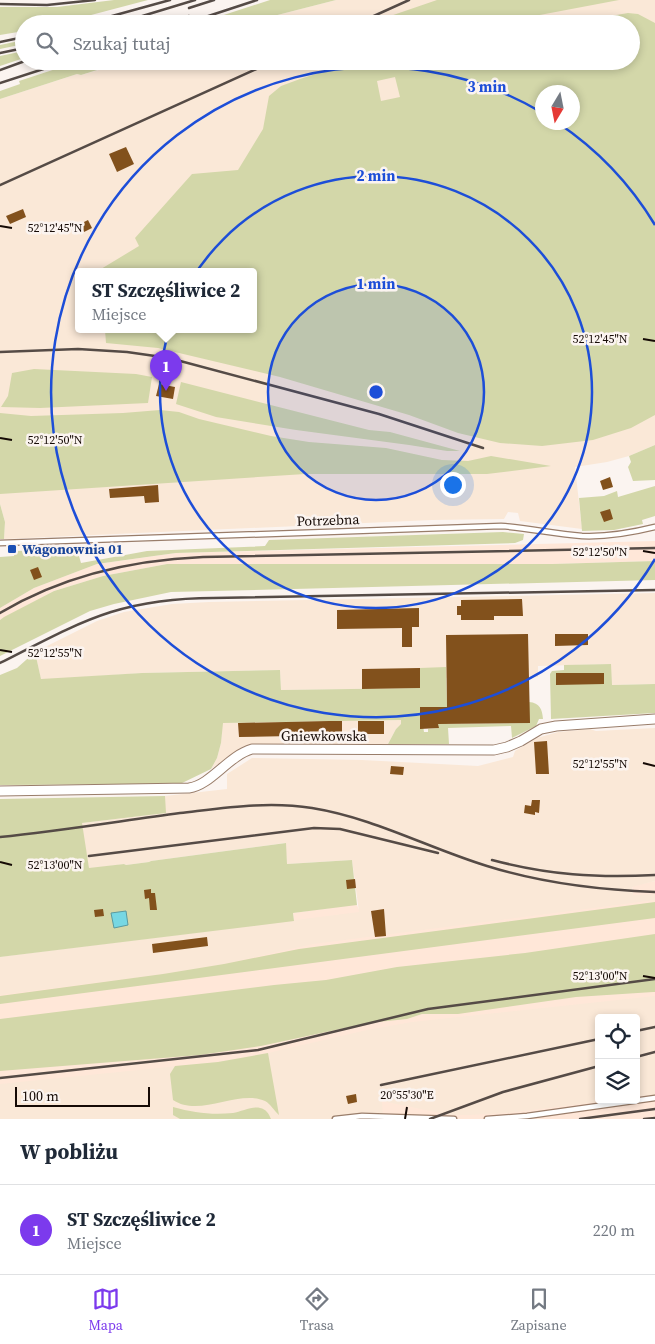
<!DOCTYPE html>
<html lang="pl">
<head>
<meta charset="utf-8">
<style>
  :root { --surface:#fff; --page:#f6f6f7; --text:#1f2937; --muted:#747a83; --line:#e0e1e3; --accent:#7c3aed }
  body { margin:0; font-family:"Source Serif 4",serif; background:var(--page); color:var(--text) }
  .controls { position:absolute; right:15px; bottom:15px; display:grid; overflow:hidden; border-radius:5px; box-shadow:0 2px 8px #0003 }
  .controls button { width:45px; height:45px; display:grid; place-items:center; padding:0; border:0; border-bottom:1px solid var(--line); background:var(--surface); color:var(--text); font:25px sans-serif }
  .compass { position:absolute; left:535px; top:85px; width:45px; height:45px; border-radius:50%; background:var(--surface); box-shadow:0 2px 8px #0003; rotate:190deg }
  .scale { position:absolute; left:15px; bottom:12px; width:135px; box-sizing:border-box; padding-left:5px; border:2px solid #150a05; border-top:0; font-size:14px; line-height:18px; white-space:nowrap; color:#150a05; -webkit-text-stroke:4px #fbf4f0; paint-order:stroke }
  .you { position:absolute; left:452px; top:484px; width:18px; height:18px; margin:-12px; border:4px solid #fff; border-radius:50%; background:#1a73e8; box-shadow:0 0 0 8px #1a73e833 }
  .badge { display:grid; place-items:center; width:32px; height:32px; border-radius:50%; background:var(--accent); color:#fff; font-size:16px; font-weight:700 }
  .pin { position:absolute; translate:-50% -41px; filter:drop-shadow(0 1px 2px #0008) }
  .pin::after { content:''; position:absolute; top:26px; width:18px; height:15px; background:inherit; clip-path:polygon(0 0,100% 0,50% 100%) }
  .popup { position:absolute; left:75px; top:268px; width:182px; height:65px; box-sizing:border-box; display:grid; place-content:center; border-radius:5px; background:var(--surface); filter:drop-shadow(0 1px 4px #0005); font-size:16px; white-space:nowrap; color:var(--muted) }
  .popup b { font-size:19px; color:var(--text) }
  .popup::after { content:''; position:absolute; left:50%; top:100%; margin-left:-10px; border:10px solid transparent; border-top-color:var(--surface) }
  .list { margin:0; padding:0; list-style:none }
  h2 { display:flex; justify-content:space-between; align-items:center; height:65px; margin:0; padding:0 20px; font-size:21px }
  h2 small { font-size:16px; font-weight:400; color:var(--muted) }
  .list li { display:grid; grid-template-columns:32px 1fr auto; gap:15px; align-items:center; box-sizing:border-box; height:90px; padding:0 20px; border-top:1px solid var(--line) }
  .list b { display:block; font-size:19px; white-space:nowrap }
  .list p { margin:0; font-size:16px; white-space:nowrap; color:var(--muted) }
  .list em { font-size:16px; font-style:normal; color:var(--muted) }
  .icon { flex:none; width:28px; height:28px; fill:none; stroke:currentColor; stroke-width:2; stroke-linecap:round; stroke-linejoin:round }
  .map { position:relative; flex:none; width:655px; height:1119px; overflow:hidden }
  .search { position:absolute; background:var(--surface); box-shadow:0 2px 8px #0003; left:15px; right:15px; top:15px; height:55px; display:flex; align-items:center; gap:12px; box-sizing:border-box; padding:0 18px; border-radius:28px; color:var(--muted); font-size:19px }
  .sheet { height:155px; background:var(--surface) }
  nav { display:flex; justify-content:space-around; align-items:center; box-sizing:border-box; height:70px; border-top:1px solid var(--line); background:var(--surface); font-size:14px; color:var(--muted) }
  nav a { display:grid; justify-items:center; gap:2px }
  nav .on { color:var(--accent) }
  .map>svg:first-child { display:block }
  .built { fill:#ffe7d8; fill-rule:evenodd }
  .industrial { fill:#fae8d7; fill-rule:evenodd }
  .green { fill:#d3d7a9; fill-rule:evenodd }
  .water { fill:#76d7e3; stroke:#599aa0 }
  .building { fill:#82511c }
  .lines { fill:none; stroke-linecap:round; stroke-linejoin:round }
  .lane-casing { stroke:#997d6a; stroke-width:7 }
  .street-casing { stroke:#997d6a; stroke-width:11 }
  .lane { stroke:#fff; stroke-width:4.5 }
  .street { stroke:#fff; stroke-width:9 }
  .rail { stroke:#554b46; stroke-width:2.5 }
  .ticks { fill:none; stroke:#150a05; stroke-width:2 }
  .ring { fill:none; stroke:#1d4ed8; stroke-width:2.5 }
  .transit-dot { fill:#1a4fb4; stroke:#fbf4f0; stroke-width:2 }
  .labels { text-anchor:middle; stroke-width:5; stroke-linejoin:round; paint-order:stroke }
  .street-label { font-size:14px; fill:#150a05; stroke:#fbf4f0 }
  .transit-label { font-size:14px; font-weight:bold; fill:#164399; stroke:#fbf4f0; text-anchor:start }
  .ticks-label { font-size:12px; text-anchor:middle; fill:#150a05; stroke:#fbf4f0; stroke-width:5; stroke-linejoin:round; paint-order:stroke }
  .centre { fill:#1d4ed8; stroke:#fbf4f0; stroke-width:2.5 }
  .ring-label { font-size:15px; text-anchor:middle; font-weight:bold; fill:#1d4ed8; stroke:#fbf4f0; stroke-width:5; stroke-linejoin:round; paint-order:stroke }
</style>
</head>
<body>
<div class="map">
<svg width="655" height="1119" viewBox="0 0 655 1119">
  <rect width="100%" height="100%" fill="#fbf4f0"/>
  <path class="built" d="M655,541V561L552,564H167L103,576L54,591L0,620V608L34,588L97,564L176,553Z
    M655,881V1119H0V957L294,921L293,913L351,905H357L360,912L633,895L632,886ZM599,1018H636V1100H599Z"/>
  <path class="industrial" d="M336,0H655V445L629,456L607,462L575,467L582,529L520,521L518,513L508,512L504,519L432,520L4,539L5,522L0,504V99L77,74L81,75L120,64V61H631V24H242ZM542,92H572V122H542ZM79,272H254V330H79Z
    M655,593V684L611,685L610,664L538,666V677L447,678L420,669V688L281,690L280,670L142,673L41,680L35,652L97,621L124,612L172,604L209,602Z
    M401,720L402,724L396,729L388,744H252L242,747L211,769L217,758L221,743L222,723Z
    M655,728V881L632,887L633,895L655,894V900L313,944L224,964L163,974L0,995V957L359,912L352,860L287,864L285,843L151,861L149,862L126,865L124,864L89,869L81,823L165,813V796L227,789V774L252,758L362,760L478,766L513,757L515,751L537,738L558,732L590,729L596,731Z
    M655,996V1095L636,1097V1018H599V1100H614L507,1113L469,1115H450L382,1101L383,1119H0V1084L218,1062L268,1053L367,1030L412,1022Z"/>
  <path class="green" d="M114,0H148L57,24H24V31L0,35V7H57Z
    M270,0H336L242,24H196Z
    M437,0H619L492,24H367Z
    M628,13L638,14L655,23V415L631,428L593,440L542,446L500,443L458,433L409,415L280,377L158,348L106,343L105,330H254V272H96L139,246L135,238L192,174L238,170L263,129L269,96L281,86L300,79L328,70L368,61H631V24H564ZM395,77L400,97L381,101L377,81ZM542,92H572V122H542Z
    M24,40V44L0,49V45Z
    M24,51V58L0,66V56Z
    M80,61H120V63L81,75L77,74L0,99V91L20,84L19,81Z
    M34,369L136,374L152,377L148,403L40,408L1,407L8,396L12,373Z
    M181,382L369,430L390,432L460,451H447L409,445L296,430L216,417L176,404Z
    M160,410L179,412L199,419L271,436L309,442L386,448L442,460L468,461L491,456L551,466L487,474H305L0,494V413L31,416L123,413Z
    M655,445V480L633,481L628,467L631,462L629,456Z
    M655,486V516L642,520L643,524L614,530L582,531L579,498L604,496L617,491L618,497Z
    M0,504L5,522L4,539H0Z
    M503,532L524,534L523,540L515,543L176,553L154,556L97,564L34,588L0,608V557L14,556L15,551L77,549L81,563L147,551L265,546L269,540Z
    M655,561V580L171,592L114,604L90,611L0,656V620L4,617L54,591L103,576L167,564H552Z
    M35,652L41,679L142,673L280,670L281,690L420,688V668L446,667L447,707H420L424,732H428V729L438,728V714L448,724L529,723V702C540,703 542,709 543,719H539L536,726L512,738L511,726L448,728L449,744H388L396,729L401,724V720L223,723L221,743L217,758L211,769L180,784L0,785V675L17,668Z
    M611,664L612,685L655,684V713L551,719L550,674L552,671L564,670V665Z
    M165,796L166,813L82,823L89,868L124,864L126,865L149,862L151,861L286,843L287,864L352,860L357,905L293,913L294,921L0,957V799Z
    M655,902V918L0,1004V996L163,974L224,964L299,949Z
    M655,934V992H653L576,997L458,1014H422L407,1019L368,1023L261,1046L200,1055L0,1071V1019L274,985L326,980L397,967L525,953Z
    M268,1053L279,1115C274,1111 271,1104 265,1101C238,1089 200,1118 173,1100L170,1074L175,1066L218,1062Z
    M173,1107C194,1113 212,1115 233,1113C241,1112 252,1106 260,1108C266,1109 269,1114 271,1119H180L173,1115Z"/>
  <path class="water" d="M126,911L128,925L114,928L111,913Z"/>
  <path class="building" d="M126,147L134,164L117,172L109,154Z
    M23,209L26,217L10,224L6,216Z
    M88,220L92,228L84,232L80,224Z
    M159,384L175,387L173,399L156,396Z
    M610,477L613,487L603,490L600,481Z
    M158,485L159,502L145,503L144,496L110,498L109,489Z
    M610,509L613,519L604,522L600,512Z
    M38,567L42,577L34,580L30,570Z
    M522,599L523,616H494V620H461V615H457V606H461V600Z
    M419,608V627H412V647H402V628L337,629V610Z
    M528,634L530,723L438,724L439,728L420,729V707H447L446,635Z
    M555,634H588V645L555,646Z
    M420,668V688L362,689V669Z
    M556,673H604V684L556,685Z
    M329,721H342V735L239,737L238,723Z
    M358,721H384V734H358Z
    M547,741L549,774H536L534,742Z
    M391,766L404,767L403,775L390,774Z
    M532,800H540L539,813L535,812V815L524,813L525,805L531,806Z
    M355,879L356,888L347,889L346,880Z
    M151,889V893H155L157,910H150L149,898L145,899L144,890Z
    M103,909L104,916L95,917L94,910Z
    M384,909L386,936L375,937L371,911Z
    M207,937L208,946L153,953L152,944Z
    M356,1094L357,1102L348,1104L346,1096Z"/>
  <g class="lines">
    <defs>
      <path id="lane" d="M0,543L501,526C528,528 555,534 582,536C606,537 631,533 655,527
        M335,1119L362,1116L454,1119
        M487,1119L527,1116L655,1098"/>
      <path id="street" d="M0,791L189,788C211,785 228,756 252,749L494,750L507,747L521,741L541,729L556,726L655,719"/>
    </defs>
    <use href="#lane" class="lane-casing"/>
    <use href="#street" class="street-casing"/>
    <use href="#lane" class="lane"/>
    <use href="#street" class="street"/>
    <path class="rail" d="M0,4L47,5L95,0
      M189,8L214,0
      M83,24L170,0
      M116,24L195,0
      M166,24L189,16
      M184,24L257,0
      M356,24L409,0
      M0,42L24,37
      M0,53L24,48
      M0,70L25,61
      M0,83L68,61
      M0,185L274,61
      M0,352L78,349L127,352L169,358L379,414L483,448
      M0,613C62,576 131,560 203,557L655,548
      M0,663C36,645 73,624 111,612C144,602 179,598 213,598L655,590
      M0,837C60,831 120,821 180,813C224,808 267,801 312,808C374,818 428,848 487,866C538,882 601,890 655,892
      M89,856L314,828L340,829L438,853
      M492,860C549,875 596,878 655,875
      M636,1031L655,1027
      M636,1057L655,1052
      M0,1078L258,1050L428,1009L655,979
      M381,1085L599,1039
      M430,1119L503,1092L599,1066
      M580,1119L655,1109
      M644,1119L655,1118"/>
  </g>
  <path class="ticks" d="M0,226L12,228M643,339L655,341M0,438L12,440M643,551L655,553M0,650L12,652M643,763L655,766M0,862L12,865M643,976L655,978M405,1119L407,1107"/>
  <circle cx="376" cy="392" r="108" fill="#1d4ed8" fill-opacity=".12"/>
  <g class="ring">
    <circle cx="376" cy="392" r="108"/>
    <circle cx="376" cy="392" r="216"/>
    <path d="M655 559A325 325 0 1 1 541 112M558 123A325 325 0 0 1 655 225"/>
  </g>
  <rect class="transit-dot" x="7" y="544" width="10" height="10" rx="2.5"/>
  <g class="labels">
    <g class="street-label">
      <text transform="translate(328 520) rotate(-2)" y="5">Potrzebna</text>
      <text x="324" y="741">Gniewkowska</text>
    </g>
    <g class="transit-label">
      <text x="22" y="554">Wagonownia 01</text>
    </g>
  </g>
  <g class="ticks-label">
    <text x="55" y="232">52°12'45"N</text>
    <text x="600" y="343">52°12'45"N</text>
    <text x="55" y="444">52°12'50"N</text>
    <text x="600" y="556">52°12'50"N</text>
    <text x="55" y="657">52°12'55"N</text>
    <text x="600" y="768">52°12'55"N</text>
    <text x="55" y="869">52°13'00"N</text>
    <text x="600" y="980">52°13'00"N</text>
    <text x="407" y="1099">20°55'30"E</text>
  </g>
  <circle cx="376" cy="392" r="8" class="centre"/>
  <g class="ring-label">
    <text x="487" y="92">3 min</text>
    <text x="376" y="181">2 min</text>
    <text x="376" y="289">1 min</text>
  </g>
</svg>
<div class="controls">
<button><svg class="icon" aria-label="locate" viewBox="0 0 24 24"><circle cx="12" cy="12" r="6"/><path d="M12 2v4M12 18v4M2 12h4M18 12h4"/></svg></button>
<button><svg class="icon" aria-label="layers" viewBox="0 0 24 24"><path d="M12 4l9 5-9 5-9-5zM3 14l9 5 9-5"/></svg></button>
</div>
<svg class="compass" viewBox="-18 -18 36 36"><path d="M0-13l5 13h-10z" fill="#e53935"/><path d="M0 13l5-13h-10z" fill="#747a83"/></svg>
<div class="scale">100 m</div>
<div class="you"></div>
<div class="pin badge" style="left:166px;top:391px">1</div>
<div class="popup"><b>ST Szczęśliwice 2</b>Miejsce</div>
<div class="search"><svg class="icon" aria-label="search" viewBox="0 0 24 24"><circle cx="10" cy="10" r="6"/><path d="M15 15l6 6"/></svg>Szukaj tutaj</div>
</div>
<section class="sheet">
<h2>W pobliżu<small></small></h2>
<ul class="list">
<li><span class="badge">1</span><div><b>ST Szczęśliwice 2</b><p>Miejsce</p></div><em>220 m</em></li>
</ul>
</section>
<nav>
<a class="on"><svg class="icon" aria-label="map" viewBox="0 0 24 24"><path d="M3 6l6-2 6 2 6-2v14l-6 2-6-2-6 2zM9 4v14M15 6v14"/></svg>Mapa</a>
<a><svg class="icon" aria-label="directions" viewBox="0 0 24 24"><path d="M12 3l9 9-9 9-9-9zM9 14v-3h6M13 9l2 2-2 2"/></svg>Trasa</a>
<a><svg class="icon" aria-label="saved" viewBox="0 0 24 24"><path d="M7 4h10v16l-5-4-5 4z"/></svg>Zapisane</a>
</nav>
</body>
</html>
